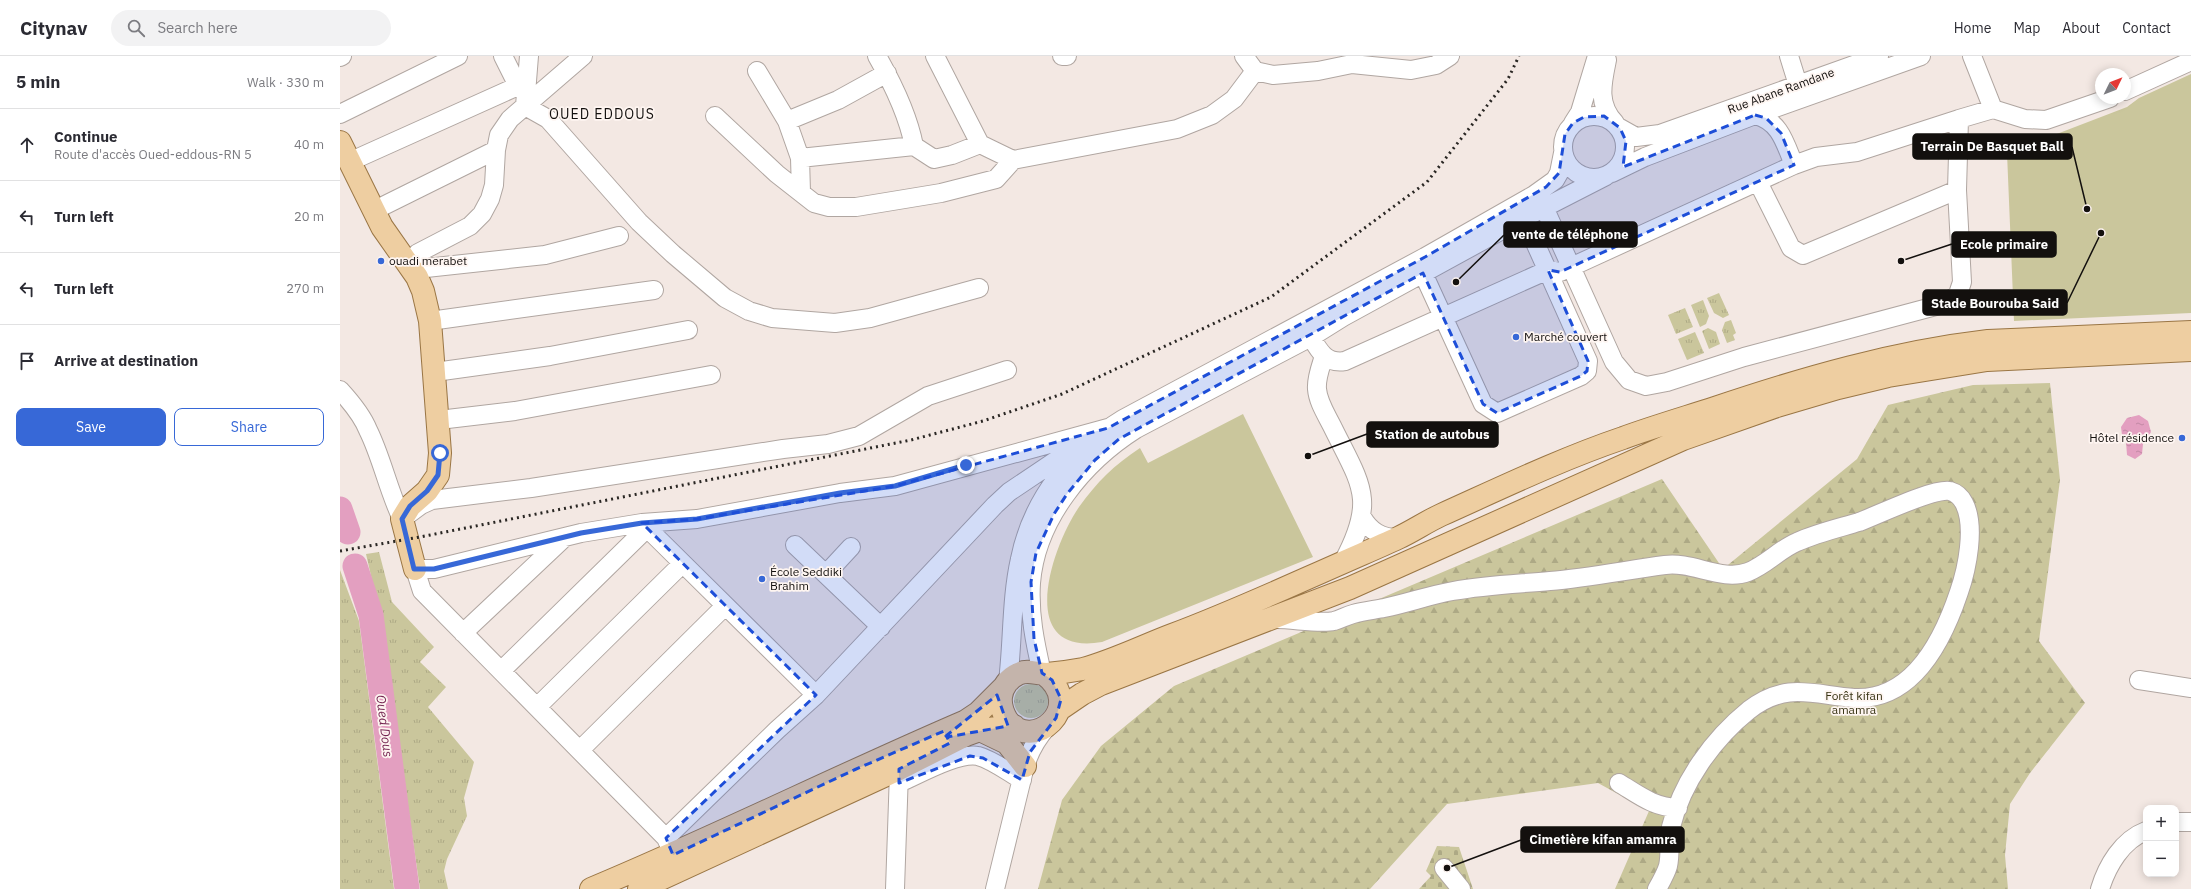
<!DOCTYPE html>
<html lang="en">
<head>
<meta charset="utf-8">
<style>
  :root { --surface:#fff; --page:#f2f2f3; --text:#2b2b33; --muted:#7c7c81; --line:#e1e1e2; --accent:#3768d7 }
  body { margin:0; font-family:"IBM Plex Sans",sans-serif; background:var(--page); color:var(--text) }
  .controls { position:absolute; right:12px; bottom:12px; display:grid; overflow:hidden; border-radius:8px; box-shadow:0 2px 10px #0003 }
  .controls button { width:36px; height:36px; display:grid; place-items:center; padding:0; border:0; border-bottom:1px solid var(--line); background:var(--surface); color:var(--text); font:20px sans-serif }
  .compass { position:absolute; left:1755px; top:12px; width:36px; height:36px; border-radius:50%; background:var(--surface); box-shadow:0 2px 10px #0003; rotate:47deg }
  .stop { position:absolute; width:12px; height:12px; margin:-9px; border:3px solid #3768d7; border-radius:50%; background:#fff }
  .stop.end { background:#3768d7; border-color:#fff; box-shadow:0 1px 4px #0008 }
  .list { margin:0; padding:0; list-style:none }
  h2 { display:flex; justify-content:space-between; align-items:center; height:52px; margin:0; padding:0 16px; font-size:17px }
  h2 small { font-size:13px; font-weight:400; color:var(--muted) }
  .list li { display:grid; grid-template-columns:26px 1fr auto; gap:12px; align-items:center; box-sizing:border-box; height:72px; padding:0 16px; border-top:1px solid var(--line) }
  .list b { display:block; font-size:15px; white-space:nowrap }
  .list p { margin:0; font-size:13px; white-space:nowrap; color:var(--muted) }
  .list em { font-size:13px; font-style:normal; color:var(--muted) }
  .actions { display:flex; gap:8px; padding:12px 16px }
  .actions a { flex:1; padding:9px 0; border:1px solid var(--accent); border-radius:8px; text-align:center; font-size:14px; color:var(--accent) }
  .actions .main { background:var(--accent); color:#fff }
  .icon { flex:none; width:22px; height:22px; fill:none; stroke:currentColor; stroke-width:2; stroke-linecap:round; stroke-linejoin:round }
  .map { position:relative; flex:none; width:1851px; height:833px; overflow:hidden }
  header { display:flex; align-items:center; gap:24px; box-sizing:border-box; height:56px; padding:0 20px; background:var(--surface); border-bottom:1px solid var(--line) }
  header strong { font-size:19px }
  nav { display:flex; gap:22px; margin-inline-start:auto; font-size:14px }
  .search { width:280px; height:36px; background:var(--page); display:flex; align-items:center; gap:10px; box-sizing:border-box; padding:0 14px; border-radius:22px; color:var(--muted); font-size:15px }
  main { display:flex }
  aside { flex:1; background:var(--surface) }
  .map>svg:first-child { display:block }
  .grass { fill:url(#grass-tufts) }
  .forest { fill:url(#forest-firs) }
  .cemetery { fill:url(#cemetery-stones) }
  .green { fill:#cac69c }
  .water { fill:url(#water-ripples) }
  .lines { fill:none; stroke-linecap:round; stroke-linejoin:round }
  .river { stroke:#e39fc0; stroke-width:25 }
  .minor-casing { stroke:#b0a6a1; stroke-width:20 }
  .major-casing { stroke:#9a7645; stroke-width:24 }
  .minor { stroke:#fff; stroke-width:18 }
  .major { stroke:#eecea1; stroke-width:22 }
  .rail { stroke:#292623; stroke-width:3; stroke-dasharray:2 4; stroke-linecap:butt }
  .route { stroke:#3768d7; stroke-width:5 }
  .marked { fill:#1d4ed8; fill-opacity:0.2; stroke:#1d4ed8; stroke-width:3; stroke-dasharray:8 5; stroke-linejoin:round }
  .poi-dot { fill:#3768d7; stroke:#fef5f1; stroke-width:1.5 }
  .labels { text-anchor:middle; stroke-width:3.5; stroke-linejoin:round; paint-order:stroke }
  .street-label { font-size:12px; fill:#13100e; stroke:#fef5f1 }
  .poi-label { font-size:12px; fill:#13100e; stroke:#fef5f1; text-anchor:start }
  .park-label { font-size:12px; fill:#383415; stroke:#fef5f1 }
  .water-label { font-size:13px; font-style:italic; fill:#752753; stroke:#fef5f1 }
  .quarter-label { font-size:14px; letter-spacing:1px; fill:#13100e; stroke:#fef5f1 }
  .leader { fill:none; stroke:#13100e; stroke-width:1.5 }
  .callout-dot { fill:#13100e; stroke:#fef5f1; stroke-width:1.5 }
  .callout { fill:#13100e; stroke:#13100e; stroke-width:1.5 }
  .callout-label { font-size:13px; text-anchor:middle; font-weight:bold; fill:#fff }
</style>
</head>
<body>
<header>
<strong>Citynav</strong>
<div class="search"><svg class="icon" aria-label="search" viewBox="0 0 24 24"><circle cx="10" cy="10" r="6"/><path d="M15 15l6 6"/></svg>Search here</div>
<nav><a>Home</a><a>Map</a><a>About</a><a>Contact</a></nav>
</header>
<main>
<aside>
<h2>5 min<small>Walk · 330 m</small></h2>
<ul class="list">
<li><svg class="icon" aria-label="ahead" viewBox="0 0 24 24"><path d="M12 20V5M6 11l6-6 6 6"/></svg><div><b>Continue</b><p>Route d'accès Oued-eddous-RN 5</p></div><em>40 m</em></li>
<li><svg class="icon" aria-label="left" viewBox="0 0 24 24"><path d="M17 20v-9H6M10 6l-5 5 5 5"/></svg><div><b>Turn left</b></div><em>20 m</em></li>
<li><svg class="icon" aria-label="left" viewBox="0 0 24 24"><path d="M17 20v-9H6M10 6l-5 5 5 5"/></svg><div><b>Turn left</b></div><em>270 m</em></li>
<li><svg class="icon" aria-label="arrive" viewBox="0 0 24 24"><path d="M6 21V4h12l-3 4 3 4H6"/></svg><div><b>Arrive at destination</b></div></li>
</ul>
<div class="actions"><a class="main">Save</a><a>Share</a></div>
</aside>
<div class="map">
<svg width="1851" height="833" viewBox="0 0 1851 833">
  <defs>
    <pattern id="grass-tufts" width="24" height="20" patternUnits="userSpaceOnUse"><rect width="24" height="20" fill="#cac69c"/><path d="M3 7l-1-3M5 7V3M7 7l1-3M15 17l-1-3M17 17v-4M19 17l1-3" fill="none" stroke="#ada985"/></pattern>
    <pattern id="forest-firs" width="22" height="20" patternUnits="userSpaceOnUse"><rect width="22" height="20" fill="#cac69c"/><path d="M5 1l3.5 6h-7zM16 11l3.5 6h-7z" fill="#ada985"/></pattern>
    <pattern id="cemetery-stones" width="16" height="16" patternUnits="userSpaceOnUse"><rect width="16" height="16" fill="#cac69c"/><path d="M2 7V4a2 2 0 0 1 4 0v3zM10 15v-3a2 2 0 0 1 4 0v3z" fill="#ada985"/></pattern>
    <pattern id="water-ripples" width="26" height="14" patternUnits="userSpaceOnUse"><rect width="26" height="14" fill="#e39fc0"/><path d="M2 4q2-2 4 0t4 0M15 11q2-2 4 0t4 0" fill="none" stroke="#c288a4"/></pattern>
  </defs>
  <rect width="100%" height="100%" fill="#f3e8e3"/>
  <path class="grass" d="M1379,237L1389,259L1383,262L1374,257L1367,242Z
    M1363,244L1369,260L1366,268L1360,271L1351,249Z
    M1345,252L1353,271L1336,278L1328,259Z
    M1391,264L1396,277L1393,279L1395,284L1387,287L1382,274L1385,266Z
    M1368,272L1376,276L1380,288L1369,293L1362,275Z
    M1355,276L1364,297L1347,304L1338,283Z
    M39,496L52,546L94,591L80,606L106,631L88,651L134,706L124,742L127,760L107,803L104,815L108,833H80L40,559L26,498Z
    M0,514L19,565L54,833H0Z
    M674 645a17 17 0 1 1 34 0a17 17 0 1 1-34 0Z"/>
  <path class="forest" d="M1710,327L1720,424L1699,585L1745,647L1690,717L1670,748L1665,799L1668,833H1275L1309,755L1258,727L1107,748L1030,833H698L722,744L761,690L834,630L1322,423L1383,513L1517,403L1548,349L1633,329Z"/>
  <path class="cemetery" d="M1097,790L1119,791L1133,833H1079L1091,820L1086,815Z"/>
  <path class="green" d="M1851,18V257L1674,265L1667,97L1787,51L1799,42Z
    M903,358L973,501L762,586C674,601 712,490 739,451C757,426 774,409 800,392L808,407Z"/>
  <path class="water" d="M1799,359L1808,365L1811,376L1803,388L1802,398L1795,403L1787,399L1786,386L1782,379L1781,371L1787,362Z"/>
  <g class="lines">
    <path class="river" d="M0,453L8,476
      M15,510L31,559L67,833"/>
    <defs>
      <path id="minor" d="M163,0L178,30L187,25L185,50L208,63L299,166L333,198L385,242L409,255L432,262L495,267L530,262L639,232
        M537,0C553,28 568,59 574,90L594,103L612,99L640,88
        M595,0L640,88L673,104L837,73L872,59L894,43L915,15
        M722,0H727
        M904,0L915,15L933,19L978,15L1012,8L1071,14L1096,9L1110,0
        M1449,0L1458,29
        M1632,0L1653,53
        M0,1L2,0
        M1267,4C1262,28 1257,48 1275,67
        M417,15L447,65L460,102L461,136
        M187,25L189,0
        M1785,35L1851,5
        M0,58L118,0
        M1415,59C1440,65 1445,87 1454,109
        M1223 91a31 31 0 1 1 62 0a31 31 0 1 1-62 0Z
        M375,60L437,118L474,147L489,151H516L601,137L656,123L673,104
        M447,65L498,44L547,17
        M1233,67L1240,56L1257,0
        M1280,72L1296,81L1320,78L1539,0
        M460,102L574,90
        M9,106L178,30
        M1272,117L1305,101L1415,59L1581,0
        M1418,126L1451,192L1463,199L1617,134
        M1204,151L1274,306L1289,324L1306,330L1327,326L1404,301L1607,247L1618,238L1622,226L1617,134L1619,63L1653,53L1685,63L1706,64L1770,42
        M33,155L156,94
        M67,207L78,197L130,170L142,158L150,143L154,129L156,94L159,79L170,63L243,0
        M67,207L86,212L205,199L279,180
        M1083,217L1143,348L1157,357L1241,320L1247,315L1248,305L1184,162
        M90,265L314,234
        M971,281C979,295 986,308 1005,305L1208,214L1220,216L1231,211L1454,109L1476,101L1517,96L1619,63
        M984,300C981,310 976,322 977,333C978,346 986,358 992,370C1021,429 1037,443 1003,506
        M95,316L210,300L348,274
        M0,334C11,346 22,359 28,374C42,402 48,434 62,463L81,449L92,444L191,432L443,393L488,388L519,380L588,340L667,314
        M99,364L175,355L371,319
        M1022,461C1030,475 1041,482 1058,482
        M302,467L476,639
        M455,489L541,571
        M486,518L511,491
        M936,563C954,563 979,568 994,565C1001,563 1006,560 1013,558C1023,555 1034,554 1044,552C1068,547 1090,539 1113,535C1145,529 1177,528 1210,525C1248,522 1287,514 1325,509C1352,505 1382,526 1408,516C1426,509 1440,493 1457,486C1477,477 1499,472 1519,466C1538,459 1593,432 1610,435C1617,437 1621,441 1624,447C1636,470 1627,513 1619,536C1603,584 1573,645 1514,642C1473,639 1447,625 1409,654C1373,683 1342,726 1331,771C1328,783 1331,797 1328,810C1326,817 1321,826 1317,833
        M123,577L225,481
        M161,615L307,472
        M702,617C695,587 689,558 691,527C696,463 744,406 796,373L971,281L1003,261L1184,162L1266,120
        M1799,624L1851,632
        M668,625C673,585 671,543 680,503C692,443 731,395 783,363L1085,201L1194,139L1215,124L1219,117L1223,97
        M197,651L342,508
        M240,694L385,550
        M559,727C578,719 618,696 638,700C653,704 668,716 682,724
        M1279,727C1299,739 1313,751 1338,752
        M1836,766H1851
        M326,782L437,674L476,639L655,449L669,436L733,393
        M338,809L326,782L82,535L75,513H94L241,477L302,467L357,463L500,437L555,430L768,372
        M1104,812L1121,833
        M555,833L559,716
        M655,833L685,710C690,694 697,682 708,670
        M1760,833C1767,810 1782,784 1806,775"/>
      <path id="major" d="M0,86L42,171L77,221L83,235L90,265L100,397L98,419L87,435L70,450L62,463L75,513
        M704,618C747,650 693,698 667,664C663,657 660,649 661,641C662,631 669,622 678,618C688,613 696,618 707,618C718,617 732,615 743,613C773,605 803,590 832,579C891,557 947,531 1004,506C1022,498 1041,490 1058,482C1073,475 1086,466 1101,459C1161,432 1221,403 1283,382C1313,371 1344,362 1375,352C1464,322 1554,296 1648,285L1851,276
        M720,653L742,638L761,628L1010,532L1343,383L1437,350L1498,332L1548,320L1647,304L1851,294
        M640,674L667,687L685,710
        M251,833C378,780 500,719 626,665L638,657L663,632
        M299,833L559,713L626,679L640,674L674,670"/>
    </defs>
    <use href="#minor" class="minor-casing"/>
    <use href="#major" class="major-casing"/>
    <use href="#minor" class="minor"/>
    <use href="#major" class="major"/>
    <path class="rail" d="M0,495L80,481L571,384L643,365L722,338L931,241L1087,126L1168,23L1179,0"/>
  </g>
  <g class="lines">
    <path class="route" d="M100,397L98,419L87,435L70,450L62,463L74,513H94L241,477L302,467L357,463L500,437L555,430L626,409"/>
  </g>
  <path class="marked" d="M1415,59L1426,62L1441,77L1454,109L1231,211L1220,216L1208,214L1248,305L1247,315L1241,320L1157,357L1143,348L1083,217L779,383L755,404L727,438L714,458L696,497L691,526L694,583L702,617L712,624L721,643L716,662L690,696L682,724L643,702L630,700L559,727V713L610,687L607,681L668,670L657,639L606,680L604,675L514,714L333,799L326,782L476,639L302,467L357,463L555,430L768,372L1085,201L1206,131L1219,117L1225,78L1233,67L1244,61L1264,60L1280,72L1286,85L1283,111Z"/>
  <g class="poi-dot">
    <circle cx="41" cy="205" r="4"/>
    <circle cx="1176" cy="281" r="4"/>
    <circle cx="1842" cy="382" r="4"/>
    <circle cx="422" cy="523" r="4"/>
  </g>
  <g class="labels">
    <g class="street-label">
      <text transform="translate(1441 35) rotate(-20)" y="4">Rue Abane Ramdane</text>
    </g>
    <g class="poi-label">
      <text x="49" y="209">ouadi merabet</text>
      <text x="1184" y="285">Marché couvert</text>
      <text x="1834" y="386" text-anchor="end">Hôtel résidence</text>
      <text x="430" y="520">École Seddiki<tspan x="430" dy="14">Brahim</tspan></text>
    </g>
    <g class="park-label">
      <text x="1514" y="644">Forêt kifan<tspan x="1514" dy="14">amamra</tspan></text>
    </g>
    <g class="water-label">
      <text transform="translate(45 670) rotate(83)" y="5">Oued Dous</text>
    </g>
    <g class="quarter-label">
      <text x="262" y="63">OUED EDDOUS</text>
    </g>
  </g>
  <path class="leader" d="M1747 153L1732 91M1116 226L1164 179M1561 205L1612 188M1761 177L1727 247M968 400L1027 378M1107 812L1181 784"/>
  <g class="callout-dot">
    <circle cx="1747" cy="153" r="4"/>
    <circle cx="1116" cy="226" r="4"/>
    <circle cx="1561" cy="205" r="4"/>
    <circle cx="1761" cy="177" r="4"/>
    <circle cx="968" cy="400" r="4"/>
    <circle cx="1107" cy="812" r="4"/>
  </g>
  <g class="callout">
    <rect x="1573" y="78" width="159" height="25" rx="4"/>
    <rect x="1164" y="166" width="133" height="25" rx="4"/>
    <rect x="1612" y="176" width="104" height="25" rx="4"/>
    <rect x="1583" y="234" width="144" height="25" rx="4"/>
    <rect x="1027" y="366" width="131" height="25" rx="4"/>
    <rect x="1181" y="771" width="163" height="25" rx="4"/>
  </g>
  <g class="callout-label">
    <text x="1652" y="95">Terrain De Basquet Ball</text>
    <text x="1230" y="183">vente de téléphone</text>
    <text x="1664" y="193">Ecole primaire</text>
    <text x="1655" y="252">Stade Bourouba Said</text>
    <text x="1092" y="383">Station de autobus</text>
    <text x="1263" y="788">Cimetière kifan amamra</text>
  </g>
</svg>
<div class="controls">
<button>+</button>
<button>−</button>
</div>
<svg class="compass" viewBox="-18 -18 36 36"><path d="M0-13l5 13h-10z" fill="#e53935"/><path d="M0 13l5-13h-10z" fill="#7c7c81"/></svg>
<div class="stop" style="left:100px;top:397px"></div>
<div class="stop end" style="left:626px;top:409px"></div>
</div>
</main>
</body>
</html>
